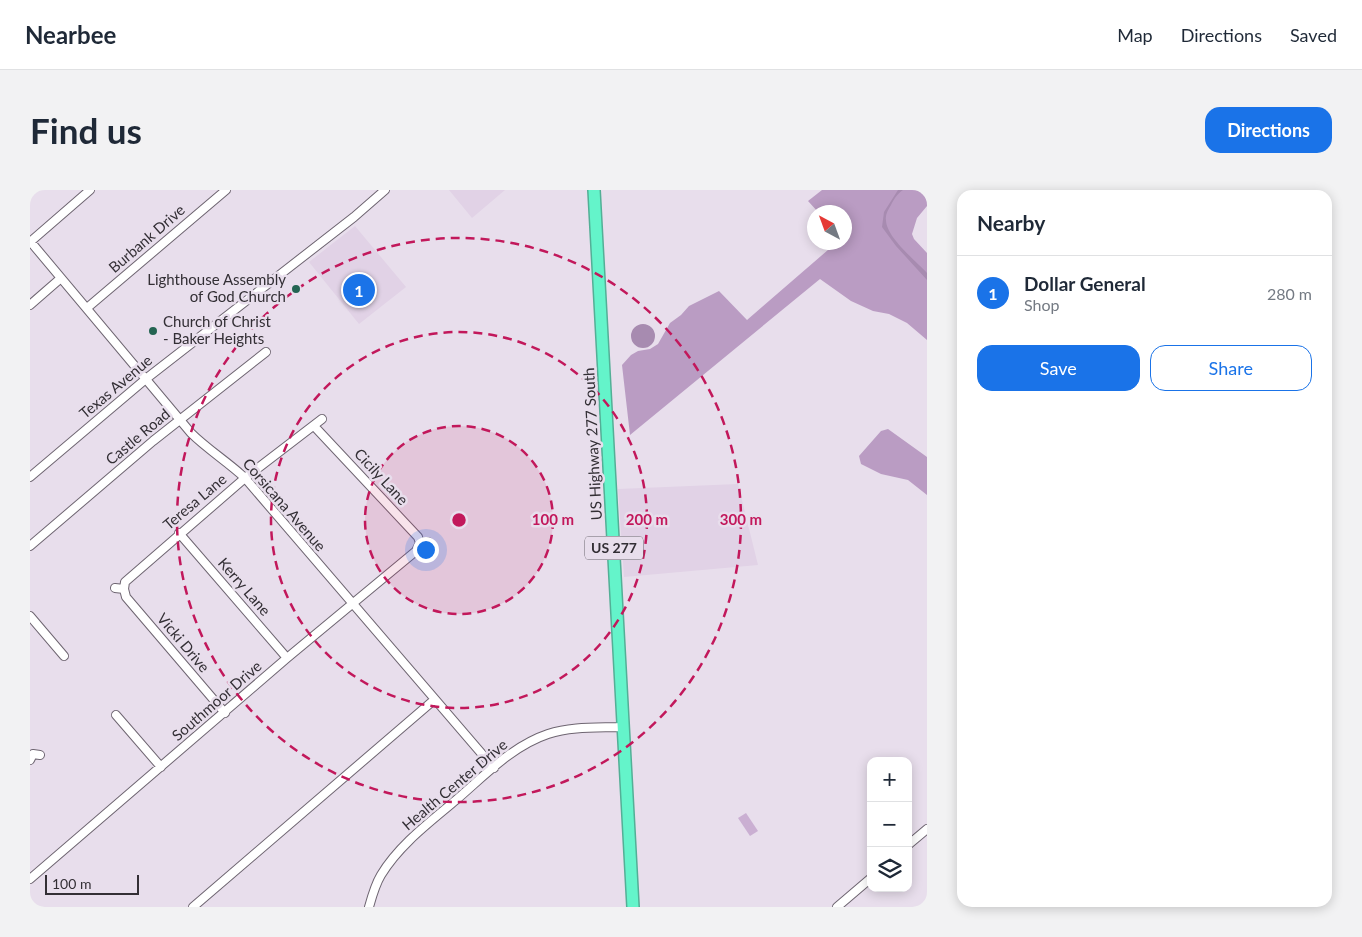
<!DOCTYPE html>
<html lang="en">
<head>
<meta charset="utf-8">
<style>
  :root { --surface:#fff; --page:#f2f2f3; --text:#1f2937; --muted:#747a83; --line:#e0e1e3; --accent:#1a73e8 }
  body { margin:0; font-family:Lato,sans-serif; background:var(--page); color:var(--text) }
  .controls { position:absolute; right:15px; bottom:15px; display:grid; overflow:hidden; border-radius:10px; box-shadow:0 2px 12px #0003 }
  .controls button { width:45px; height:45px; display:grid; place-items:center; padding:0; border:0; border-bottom:1px solid var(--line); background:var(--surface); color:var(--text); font:25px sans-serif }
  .compass { position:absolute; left:777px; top:15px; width:45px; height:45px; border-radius:50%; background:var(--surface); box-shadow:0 2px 12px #0003; rotate:319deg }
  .scale { position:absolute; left:15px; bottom:12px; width:94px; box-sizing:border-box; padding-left:5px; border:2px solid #332f35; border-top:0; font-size:14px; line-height:18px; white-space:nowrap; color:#332f35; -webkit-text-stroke:4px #e8deec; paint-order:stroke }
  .you { position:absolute; left:395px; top:359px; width:18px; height:18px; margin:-12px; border:4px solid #fff; border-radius:50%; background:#1a73e8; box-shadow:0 0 0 8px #1a73e833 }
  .badge { display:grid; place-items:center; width:32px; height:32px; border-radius:50%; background:var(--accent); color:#fff; font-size:16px; font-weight:700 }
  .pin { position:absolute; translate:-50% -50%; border:2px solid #fff; box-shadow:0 1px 5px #0006 }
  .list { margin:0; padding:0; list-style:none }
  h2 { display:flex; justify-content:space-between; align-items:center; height:65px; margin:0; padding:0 20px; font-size:21px }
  h2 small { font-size:16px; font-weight:400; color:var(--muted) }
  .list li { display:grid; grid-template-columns:32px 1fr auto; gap:15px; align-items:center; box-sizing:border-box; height:75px; padding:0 20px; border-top:1px solid var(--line) }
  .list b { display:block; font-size:19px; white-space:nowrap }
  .list p { margin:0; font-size:16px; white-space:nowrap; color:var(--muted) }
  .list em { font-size:16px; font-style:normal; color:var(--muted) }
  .actions { display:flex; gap:10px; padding:15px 20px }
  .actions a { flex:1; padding:11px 0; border:1px solid var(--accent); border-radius:15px; text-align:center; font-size:18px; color:var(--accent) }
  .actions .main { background:var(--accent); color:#fff }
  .icon { flex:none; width:28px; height:28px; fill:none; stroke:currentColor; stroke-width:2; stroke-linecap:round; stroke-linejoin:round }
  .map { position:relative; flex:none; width:897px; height:717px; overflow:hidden; border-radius:15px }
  header { display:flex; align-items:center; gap:30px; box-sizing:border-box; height:70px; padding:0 25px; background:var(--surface); border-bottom:1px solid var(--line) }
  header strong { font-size:24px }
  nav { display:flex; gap:28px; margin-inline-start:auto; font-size:18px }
  .intro { display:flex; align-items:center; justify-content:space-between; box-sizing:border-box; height:120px; padding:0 30px }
  h1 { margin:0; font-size:35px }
  .button { padding:12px 22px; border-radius:15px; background:var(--accent); color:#fff; font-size:18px; font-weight:700 }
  main { display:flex; gap:30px; padding:0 30px }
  aside { flex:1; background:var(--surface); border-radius:15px; box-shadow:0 2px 12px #0003 }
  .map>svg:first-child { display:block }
  .built { fill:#e1d2e6 }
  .green { fill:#caafd2 }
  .forest { fill:#ba9cc3 }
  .water { fill:#a78bb0 }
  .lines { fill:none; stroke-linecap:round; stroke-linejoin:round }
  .minor-casing { stroke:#6e6571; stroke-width:10 }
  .highway-casing { stroke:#53af96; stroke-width:14 }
  .minor { stroke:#fff; stroke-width:8 }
  .highway { stroke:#64f4ca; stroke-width:11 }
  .ring { fill:none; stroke:#c2185b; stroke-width:2.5; stroke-dasharray:9 6 }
  .poi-dot { fill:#246452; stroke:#e8deec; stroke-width:2 }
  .labels { text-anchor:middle; stroke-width:5; stroke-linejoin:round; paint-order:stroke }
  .shield { fill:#e8deec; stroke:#69646c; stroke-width:1 }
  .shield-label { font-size:14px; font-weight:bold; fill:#332f35 }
  .street-label { font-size:15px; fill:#332f35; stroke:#e8deec }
  .poi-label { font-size:15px; fill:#332f35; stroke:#e8deec; text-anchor:end }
  .centre { fill:#c2185b; stroke:#e8deec; stroke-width:2.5 }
  .ring-label { font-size:15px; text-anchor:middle; font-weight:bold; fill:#c2185b; stroke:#e8deec; stroke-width:5; stroke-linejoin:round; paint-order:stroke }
</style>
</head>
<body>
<header>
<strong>Nearbee</strong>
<nav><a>Map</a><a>Directions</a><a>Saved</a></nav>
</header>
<div class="intro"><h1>Find us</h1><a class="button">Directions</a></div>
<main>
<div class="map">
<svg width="897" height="717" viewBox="0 0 897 717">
  <rect width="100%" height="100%" fill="#e8deec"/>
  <path class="built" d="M419,0H475L442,28Z
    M325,36L376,97L329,134L279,72Z
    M708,294L728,375L594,387L588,299Z"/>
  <path class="green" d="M716,623L728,641L720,646L708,628Z"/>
  <path class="forest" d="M792,0H897V16L887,28L882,44L884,49L897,63V150L877,133L859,124L843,121L821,111L790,89L600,245L592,175L601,165L608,161L620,159L628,154L640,133L651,125L659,116L689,101L717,130L806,53L814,52V22H788L778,11Z
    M858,239L897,267V305L878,290L851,284L831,274L829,266L851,241Z"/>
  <path class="water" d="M868,0H873C867,4 864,9 861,15C858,20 855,25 856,30C856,47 886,71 897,83V90L866,56L852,37L854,22Z
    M601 146a12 12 0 1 1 24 0a12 12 0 1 1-24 0Z"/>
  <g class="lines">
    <defs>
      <path id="minor" d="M0,51L161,243C177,259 198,272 215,288L464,578
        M0,52L60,0
        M0,115L31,88
        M57,118L196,0
        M284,236L388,347L390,353L398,352
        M0,287L117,188L324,27L355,0
        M149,343L257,468
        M0,356L123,251L236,162
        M85,398L94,399L95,392L215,288L292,229
        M94,399L96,407L195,523
        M0,426L34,466
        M86,525L131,577
        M0,570L3,564L10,565
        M878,655L897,639
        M0,689L257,468L386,361L390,353
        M163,717L404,510
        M339,717C342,706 345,695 351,685C369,655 400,632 426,610C454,586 482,556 518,544C542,536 568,538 593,537
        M807,717L841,688"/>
      <path id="highway" d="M564,0L603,717"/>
    </defs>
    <use href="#minor" class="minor-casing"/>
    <use href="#highway" class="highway-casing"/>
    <use href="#minor" class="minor"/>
    <use href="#highway" class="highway"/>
  </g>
  <circle cx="429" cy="330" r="94" fill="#c2185b" fill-opacity=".12"/>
  <g class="ring">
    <circle cx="429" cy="330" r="94"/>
    <circle cx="429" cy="330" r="188"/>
    <circle cx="429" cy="330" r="282"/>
  </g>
  <g class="poi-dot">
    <circle cx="266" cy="99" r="5"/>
    <circle cx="123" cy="141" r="5"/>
  </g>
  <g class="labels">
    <rect class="shield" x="555" y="346.5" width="58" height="23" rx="4"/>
    <g class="shield-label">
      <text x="584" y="363">US 277</text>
    </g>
    <g class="street-label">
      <text transform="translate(117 49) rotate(-41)" y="5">Burbank Drive</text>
      <text transform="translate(86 197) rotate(-40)" y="5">Texas Avenue</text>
      <text transform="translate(108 247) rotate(-40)" y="5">Castle Road</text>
      <text transform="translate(563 254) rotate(-93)" y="5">US Highway 277 South</text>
      <text transform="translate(351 287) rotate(47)" y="5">Cicily Lane</text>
      <text transform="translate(165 312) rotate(-40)" y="5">Teresa Lane</text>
      <text transform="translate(254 315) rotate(49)" y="5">Corsicana Avenue</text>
      <text transform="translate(214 397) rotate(49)" y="5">Kerry Lane</text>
      <text transform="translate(153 453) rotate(50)" y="5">Vicki Drive</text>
      <text transform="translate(187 511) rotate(-41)" y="5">Southmoor Drive</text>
      <text transform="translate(425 595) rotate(-40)" y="5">Health Center Drive</text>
    </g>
    <g class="poi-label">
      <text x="256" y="95">Lighthouse Assembly<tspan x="256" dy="17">of God Church</tspan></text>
      <text x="133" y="137" text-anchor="start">Church of Christ<tspan x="133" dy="17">- Baker Heights</tspan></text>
    </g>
  </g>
  <circle cx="429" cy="330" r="8" class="centre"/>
  <g class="ring-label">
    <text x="523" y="335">100 m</text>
    <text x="617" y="335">200 m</text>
    <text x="711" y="335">300 m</text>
  </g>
</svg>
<div class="controls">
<button>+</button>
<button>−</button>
<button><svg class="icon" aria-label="layers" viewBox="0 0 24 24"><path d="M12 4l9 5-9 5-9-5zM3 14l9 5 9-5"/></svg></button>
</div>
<svg class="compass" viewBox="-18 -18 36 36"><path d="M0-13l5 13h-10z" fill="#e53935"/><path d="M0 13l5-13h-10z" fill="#747a83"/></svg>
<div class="scale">100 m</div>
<div class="you"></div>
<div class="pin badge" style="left:329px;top:100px">1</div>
</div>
<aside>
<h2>Nearby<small></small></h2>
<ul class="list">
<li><span class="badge">1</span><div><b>Dollar General</b><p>Shop</p></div><em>280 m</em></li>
</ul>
<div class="actions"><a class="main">Save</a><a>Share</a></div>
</aside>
</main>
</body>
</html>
